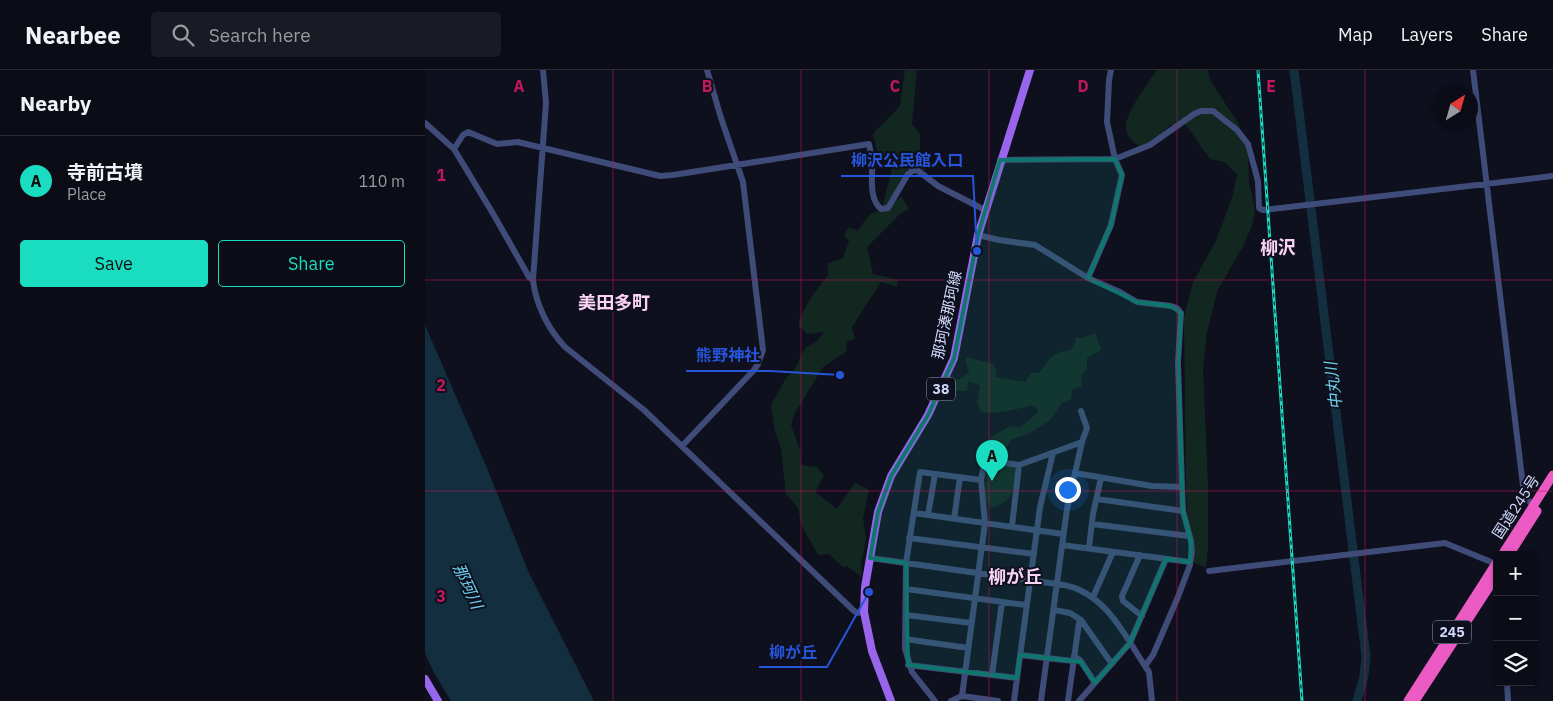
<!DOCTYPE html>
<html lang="en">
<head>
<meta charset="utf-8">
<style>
  :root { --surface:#0b0c16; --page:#191a23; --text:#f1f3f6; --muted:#9a9ba1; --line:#2b2c35; --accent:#1adcc0 }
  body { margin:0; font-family:"IBM Plex Sans","Noto Sans JP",sans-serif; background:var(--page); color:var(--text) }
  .controls { position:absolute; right:15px; bottom:15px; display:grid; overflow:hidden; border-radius:5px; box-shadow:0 1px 4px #0004 }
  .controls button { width:45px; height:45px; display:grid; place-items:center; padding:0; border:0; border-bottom:1px solid var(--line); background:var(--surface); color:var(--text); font:25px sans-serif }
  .compass { position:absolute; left:1008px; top:15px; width:45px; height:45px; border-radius:50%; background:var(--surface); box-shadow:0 1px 4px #0004; rotate:37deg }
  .you { position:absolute; left:642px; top:419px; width:18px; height:18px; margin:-12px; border:4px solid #fff; border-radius:50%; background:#1a73e8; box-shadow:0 0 0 8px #1a73e833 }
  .badge { display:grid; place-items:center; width:32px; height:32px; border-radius:50%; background:var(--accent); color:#111; font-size:16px; font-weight:700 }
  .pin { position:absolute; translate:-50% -41px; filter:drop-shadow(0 1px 2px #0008) }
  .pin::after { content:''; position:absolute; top:26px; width:18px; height:15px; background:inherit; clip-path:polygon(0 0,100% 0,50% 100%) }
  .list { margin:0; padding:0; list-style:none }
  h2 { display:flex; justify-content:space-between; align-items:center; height:65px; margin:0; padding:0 20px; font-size:21px }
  h2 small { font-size:16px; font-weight:400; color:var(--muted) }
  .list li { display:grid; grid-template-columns:32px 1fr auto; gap:15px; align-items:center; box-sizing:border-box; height:90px; padding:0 20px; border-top:1px solid var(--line) }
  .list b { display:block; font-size:19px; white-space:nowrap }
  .list p { margin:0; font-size:16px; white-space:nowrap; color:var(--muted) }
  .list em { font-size:16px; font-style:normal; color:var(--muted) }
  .actions { display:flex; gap:10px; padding:15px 20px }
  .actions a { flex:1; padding:11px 0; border:1px solid var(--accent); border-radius:5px; text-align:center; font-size:18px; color:var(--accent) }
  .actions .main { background:var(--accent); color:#111 }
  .icon { flex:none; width:28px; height:28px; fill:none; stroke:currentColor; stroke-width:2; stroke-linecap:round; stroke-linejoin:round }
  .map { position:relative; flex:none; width:1128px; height:631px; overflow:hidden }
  header { display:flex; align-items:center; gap:30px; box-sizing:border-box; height:70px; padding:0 25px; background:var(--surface); border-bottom:1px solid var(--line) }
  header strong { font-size:24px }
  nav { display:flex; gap:28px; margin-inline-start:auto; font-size:18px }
  .search { width:350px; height:45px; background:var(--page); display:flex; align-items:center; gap:12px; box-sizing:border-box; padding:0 18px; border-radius:5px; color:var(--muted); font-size:19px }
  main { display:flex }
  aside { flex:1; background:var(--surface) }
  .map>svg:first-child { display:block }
  .green { fill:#132721 }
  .water { fill:#132e3e }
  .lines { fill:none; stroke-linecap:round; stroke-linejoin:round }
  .river { stroke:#132e3e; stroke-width:9 }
  .minor { stroke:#3f4b78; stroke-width:6 }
  .major { stroke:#9965ed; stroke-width:8 }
  .highway { stroke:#eb5bc3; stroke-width:9 }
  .rail-casing { stroke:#1adcc0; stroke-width:3 }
  .rail { stroke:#0f101e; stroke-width:1; stroke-dasharray:4; stroke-linecap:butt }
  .marked { fill:#0f766e; fill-opacity:0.2; stroke:#0f766e; stroke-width:4; stroke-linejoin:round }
  .grid { fill:none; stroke:#c2185b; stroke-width:1; stroke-opacity:0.55 }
  .labels { text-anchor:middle; stroke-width:4; stroke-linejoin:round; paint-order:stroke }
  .shield { fill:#0f101e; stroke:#979bb8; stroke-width:1 }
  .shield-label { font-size:14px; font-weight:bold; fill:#d1d7fa }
  .street-label { font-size:15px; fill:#d1d7fa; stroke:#0f101e }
  .water-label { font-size:16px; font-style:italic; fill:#6cd1ed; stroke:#0f101e }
  .quarter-label { font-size:18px; font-weight:bold; fill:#fad3f5; stroke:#0f101e }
  .grid-label { font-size:16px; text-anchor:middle; font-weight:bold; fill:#c2185b; stroke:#0f101e; stroke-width:4; stroke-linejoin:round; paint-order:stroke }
  .leader { fill:none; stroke:#2655da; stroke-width:2 }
  .callout-dot { fill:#2655da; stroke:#0f101e; stroke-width:2 }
  .callout-label { font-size:16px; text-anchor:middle; font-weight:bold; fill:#2655da; stroke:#0f101e; stroke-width:4; stroke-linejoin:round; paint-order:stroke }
</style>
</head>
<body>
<header>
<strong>Nearbee</strong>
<div class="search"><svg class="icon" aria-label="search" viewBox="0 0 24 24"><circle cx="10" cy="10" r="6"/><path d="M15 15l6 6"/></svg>Search here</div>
<nav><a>Map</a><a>Layers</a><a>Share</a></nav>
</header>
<main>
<aside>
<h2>Nearby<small></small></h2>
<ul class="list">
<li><span class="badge">A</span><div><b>寺前古墳</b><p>Place</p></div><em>110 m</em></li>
</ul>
<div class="actions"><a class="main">Save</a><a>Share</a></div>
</aside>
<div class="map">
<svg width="1128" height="631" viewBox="0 0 1128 631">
  <rect width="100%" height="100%" fill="#0f101e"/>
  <path class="green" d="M480,0H492L487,54L495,64V81L505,90L500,100L482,99L466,131L460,136L458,135L469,90L452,81L448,64L475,36Z
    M732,0H783L785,10L813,53L823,80L824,114L828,128L830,141L827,156L818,176L792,222L782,262L778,299L783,415V478L781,497L769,493L770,481L762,442L761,418L759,247L768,212L791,171L808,125L812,104L799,92L785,89L761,55H745L735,66L716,77C709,73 703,68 701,59C698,46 724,12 732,0Z
    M476,126L484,139L475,144L442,177L448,204L473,210L472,217L456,212L427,257L430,269L422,272L421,282L398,297L370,343L366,355L375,380L376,395L392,397L399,406L390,422L412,439L430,413L444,420L438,448L441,469L436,495L437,507L422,496L418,497L404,484L393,485C386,470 373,456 374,439L361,424L356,379L350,361L346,335L361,308L370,299L380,278L392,271L399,262L383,264L374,256V251L386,227L403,205V193L418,188L424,171L419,165L424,157L433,161C441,149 445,139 462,141Z
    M670,263L676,280L662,288V299L656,305L657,316L647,320L646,329L637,333L624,351L601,365L587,369L582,377L565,386L563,384L564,368L586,356L595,358L613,342L612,338L607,335C593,339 571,345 556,342L552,332L555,316L544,311L542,321H521L525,309H534L544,303L540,287L568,294L572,301L570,307L601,312L605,303H613C619,297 624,288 631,284C642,277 648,287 651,267L657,268Z
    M564,394L589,397L591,401C588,423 589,430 566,438L560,430L561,396Z"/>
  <path class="water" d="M0,255L62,398L104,503L169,631H26L8,601L0,583Z"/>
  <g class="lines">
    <path class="river" d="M869,0L941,586L939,606L932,631"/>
    <path class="minor" d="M118,0L121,33L108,210C111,235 123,259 140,277L219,340L428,540L432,543L439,542
      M1048,0L1098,416L1104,431L1108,436
      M0,53L29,79L70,147L104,207L108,210
      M29,79L38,65L43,62L72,74L93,72L235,106L248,105L444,74C445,79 446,85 447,90C448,106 443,128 456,139L463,138L483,104L487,101L492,100L513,116L560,140
      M575,90L690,89L725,75L769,44L776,41H788L812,60L823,74L833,111L834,138L838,140L1128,106
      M553,165L574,170L610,175L663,208L695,222L712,232L746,236L752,238L756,243L753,293L757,417L758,441L766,471L767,482L765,495L753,527L728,585L720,596
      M663,208L686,155L697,105L690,89L682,52L684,10L686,0
      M257,376L329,300L333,294L338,280L318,112L296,48L282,0
      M650,403L727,416L757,417
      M672,429L758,441
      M489,443L638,464
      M503,445L510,404
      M529,449L535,407
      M667,454L764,466
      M587,456L594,395
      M484,468L609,484
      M637,475L765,492
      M664,477L668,444L676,408
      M715,485L697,526L698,531L717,546
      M445,488L639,515C680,523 699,564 720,596L724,602L727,631
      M784,501L1020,473L1071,494
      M1066,514L1072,519
      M481,519L601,535
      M668,527L688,482
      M629,540L645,543L656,550L687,594
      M481,545L546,553
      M480,569L543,578
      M595,585L648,591
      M649,586L655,590L670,613
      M483,595L592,608
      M567,605L577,532
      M1082,612L1083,631
      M537,626L560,453L556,410L560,390L594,395L657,372
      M510,631L487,602L480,579L481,493L495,402L556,410
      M526,631L537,626L573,631
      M589,631L615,437L628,383
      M616,631L642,439L657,372L662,358L656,341
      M643,631L654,553L656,550
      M654,631L705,573L741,489"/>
    <path class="major" d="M0,609L13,631
      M466,631L447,581L439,542L440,517L453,442L466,406L503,345L529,288L553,165L605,0"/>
    <path class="highway" d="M1077,485L1128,405
      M1084,485L1112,441
      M983,631L1072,492
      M990,631L1072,505"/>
    <defs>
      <path id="rail" d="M833,0L877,631"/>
    </defs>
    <use href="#rail" class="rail-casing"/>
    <use href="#rail" class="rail"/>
  </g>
  <path class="marked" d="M690,89L697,105L686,155L663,208L712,232L746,236L756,243L753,293L758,441L766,471L765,492L741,489L705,573L670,613L656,592L595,585L592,608L483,595L481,493L445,488L453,442L466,406L503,345L529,288L553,165L575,90Z"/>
  <path class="grid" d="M188,0V631M376,0V631M564,0V631M752,0V631M940,0V631M0,210H1128M0,421H1128"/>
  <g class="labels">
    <g class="shield">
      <rect x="502" y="307.5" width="28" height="23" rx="4"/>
      <rect x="1008" y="550.5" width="38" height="23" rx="4"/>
    </g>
    <g class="shield-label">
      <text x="516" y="324">38</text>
      <text x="1027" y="567">245</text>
    </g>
    <g class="street-label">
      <text transform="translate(522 245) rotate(-78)" y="5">那珂湊那珂線</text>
      <text transform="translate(1091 437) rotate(-57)" y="5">国道245号</text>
    </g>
    <g class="water-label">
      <text transform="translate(908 316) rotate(-97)" y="6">中丸川</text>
      <text transform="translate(43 516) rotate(65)" y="6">那珂川</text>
    </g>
    <g class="quarter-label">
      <text x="853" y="184">柳沢</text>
      <text x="189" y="239">美田多町</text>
      <text x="590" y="513">柳が丘</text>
    </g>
  </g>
  <g class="grid-label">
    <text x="94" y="22">A</text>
    <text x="282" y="22">B</text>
    <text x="470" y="22">C</text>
    <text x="658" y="22">D</text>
    <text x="846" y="22">E</text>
    <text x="16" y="111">1</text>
    <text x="16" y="321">2</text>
    <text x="16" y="532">3</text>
  </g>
  <path class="leader" d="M552 181L548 106H416M415 305L345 301H261M444 522L402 597H334"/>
  <g class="callout-dot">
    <circle cx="552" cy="181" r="5"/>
    <circle cx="415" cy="305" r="5"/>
    <circle cx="444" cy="522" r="5"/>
  </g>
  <g class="callout-label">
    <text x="482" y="96">柳沢公民館入口</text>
    <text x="303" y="291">熊野神社</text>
    <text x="368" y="588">柳が丘</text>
  </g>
</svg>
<div class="controls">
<button>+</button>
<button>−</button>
<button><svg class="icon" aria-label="layers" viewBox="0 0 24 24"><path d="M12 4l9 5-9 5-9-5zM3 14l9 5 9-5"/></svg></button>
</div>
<svg class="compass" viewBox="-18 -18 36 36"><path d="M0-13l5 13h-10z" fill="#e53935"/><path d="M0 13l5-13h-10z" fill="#9a9ba1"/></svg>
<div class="you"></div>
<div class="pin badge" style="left:567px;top:411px">A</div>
</div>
</main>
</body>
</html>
